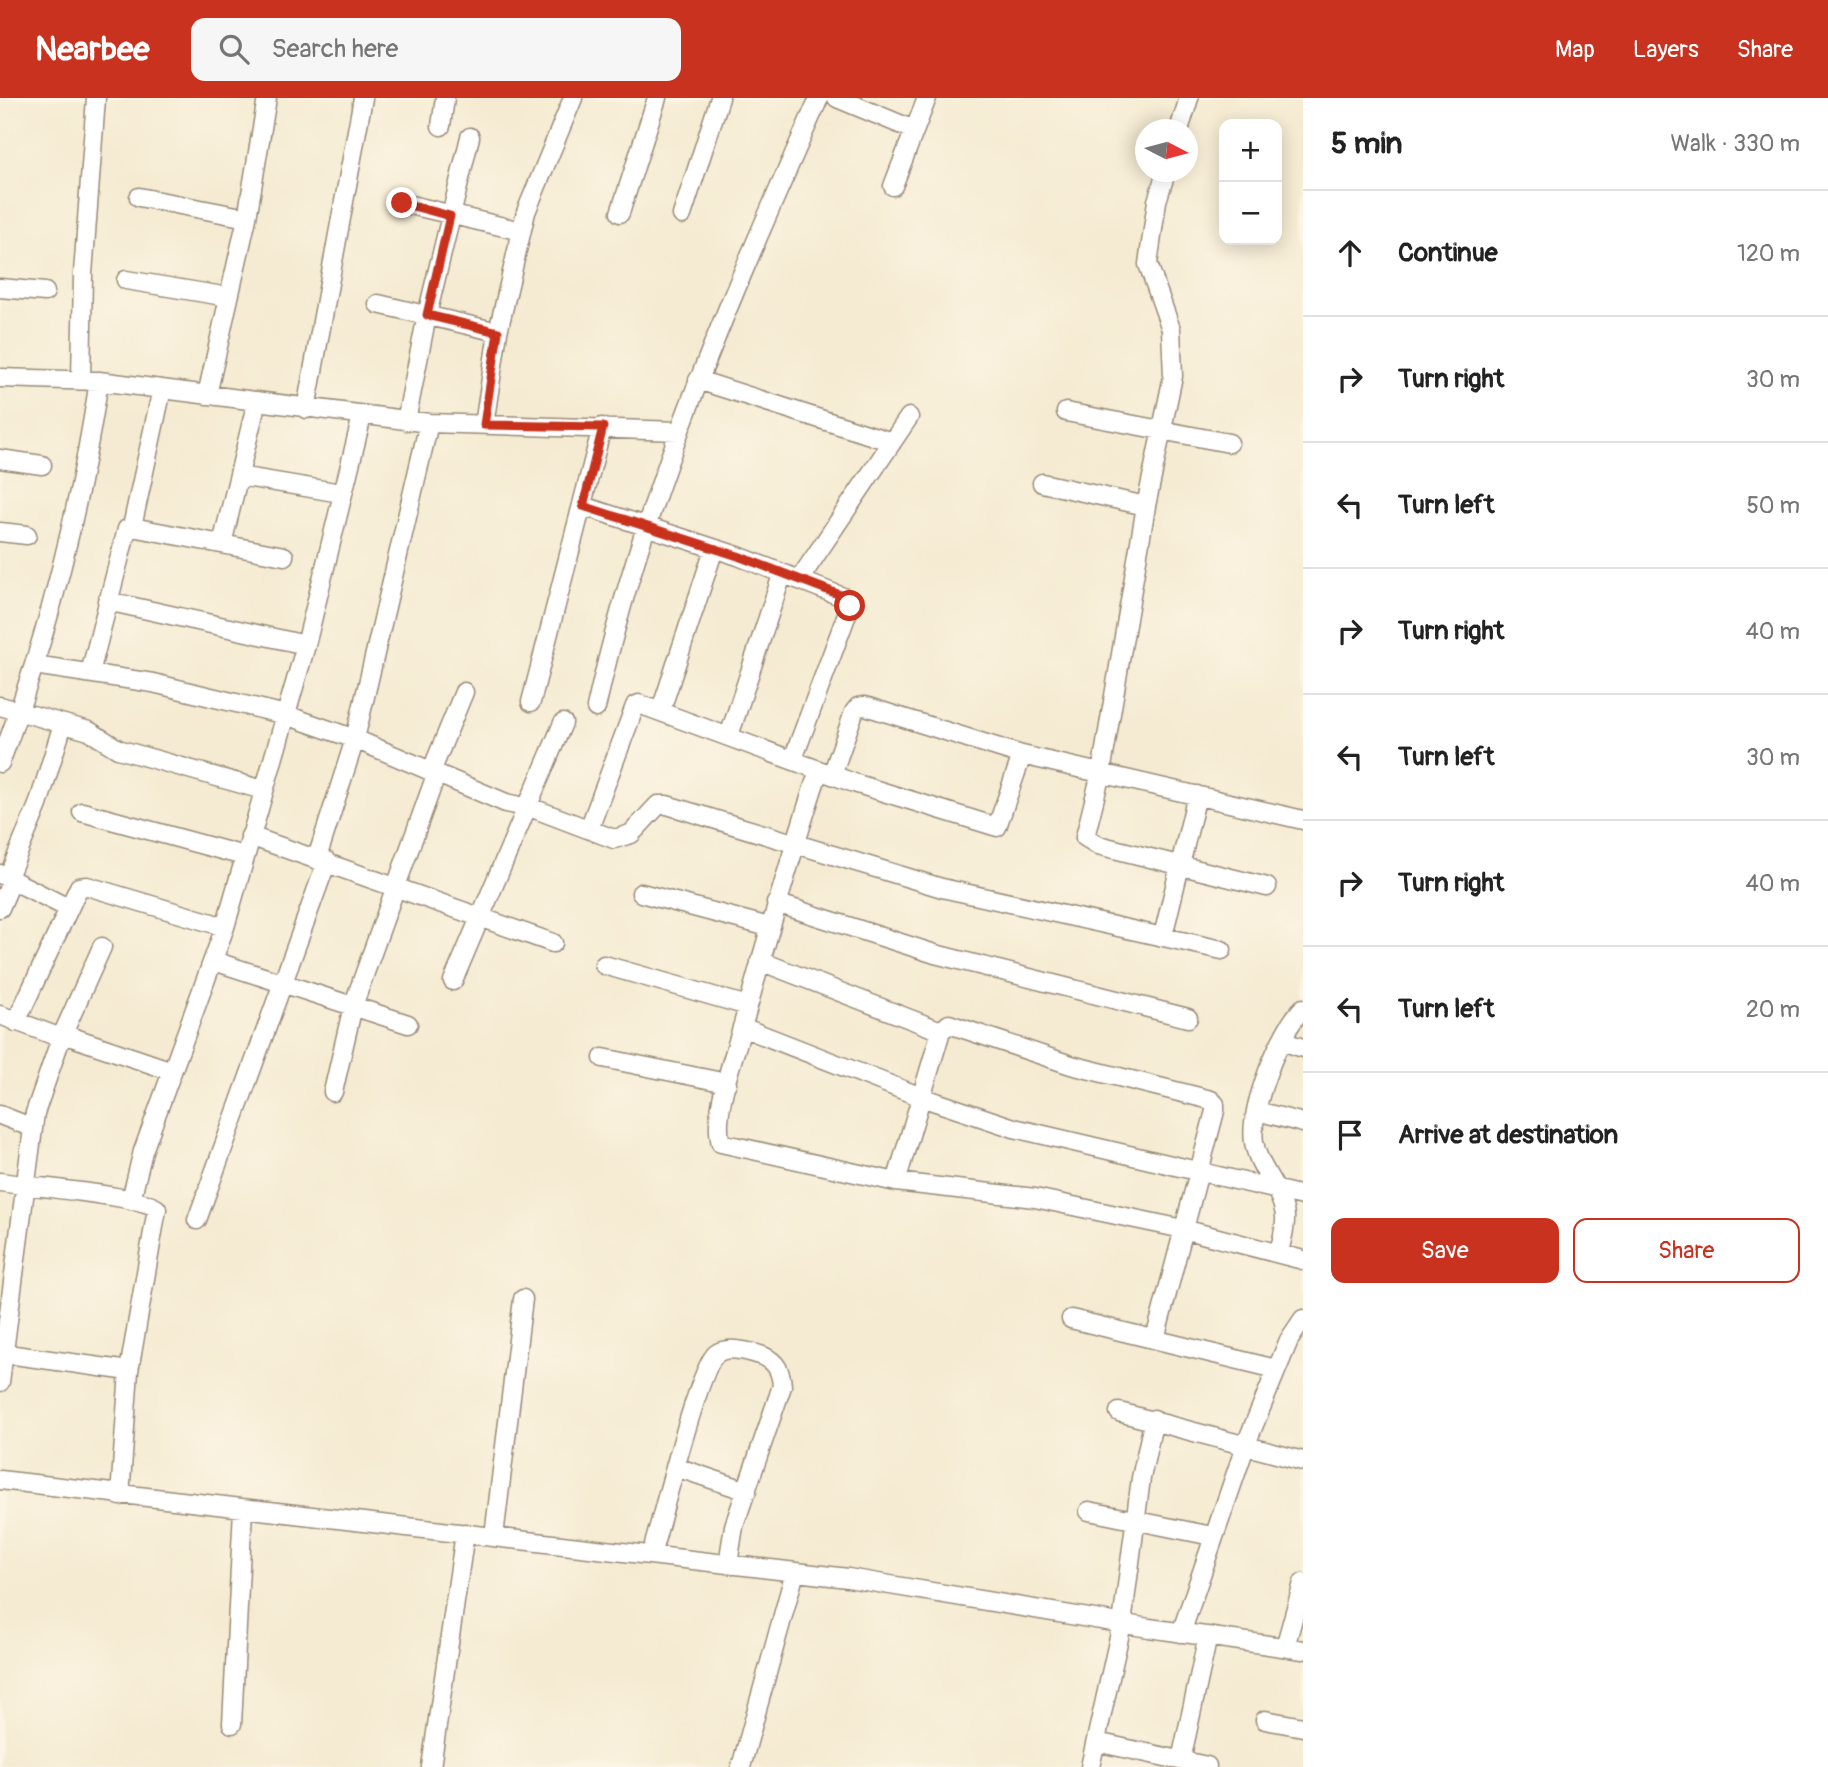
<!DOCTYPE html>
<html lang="en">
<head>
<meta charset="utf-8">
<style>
  :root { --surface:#fff; --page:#f6f6f6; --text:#222; --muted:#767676; --line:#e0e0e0; --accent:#c8321e }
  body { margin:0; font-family:Pangolin,sans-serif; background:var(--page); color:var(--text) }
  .controls { position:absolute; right:21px; top:21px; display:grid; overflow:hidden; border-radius:14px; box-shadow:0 4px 18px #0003 }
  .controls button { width:63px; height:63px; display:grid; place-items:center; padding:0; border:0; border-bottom:2px solid var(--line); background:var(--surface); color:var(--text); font:35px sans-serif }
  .compass { position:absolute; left:1135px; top:21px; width:63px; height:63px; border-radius:50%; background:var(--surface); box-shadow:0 4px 18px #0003; rotate:96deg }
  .stop { position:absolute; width:21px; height:21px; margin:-16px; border:5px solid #c8321e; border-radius:50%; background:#fff }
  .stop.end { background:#c8321e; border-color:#fff; box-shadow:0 2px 7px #0008 }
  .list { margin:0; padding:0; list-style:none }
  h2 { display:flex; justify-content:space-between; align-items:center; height:91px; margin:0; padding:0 28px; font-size:30px }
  h2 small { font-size:23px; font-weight:400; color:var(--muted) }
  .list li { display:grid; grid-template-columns:46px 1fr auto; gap:21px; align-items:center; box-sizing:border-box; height:126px; padding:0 28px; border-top:2px solid var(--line) }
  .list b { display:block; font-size:26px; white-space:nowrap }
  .list em { font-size:23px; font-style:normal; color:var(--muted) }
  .actions { display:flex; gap:14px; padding:21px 28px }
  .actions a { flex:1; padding:16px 0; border:2px solid var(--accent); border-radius:14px; text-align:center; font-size:24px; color:var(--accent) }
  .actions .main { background:var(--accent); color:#fff }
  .icon { flex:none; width:38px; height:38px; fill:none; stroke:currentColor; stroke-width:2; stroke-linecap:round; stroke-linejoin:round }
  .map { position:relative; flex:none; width:1303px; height:1669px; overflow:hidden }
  header { display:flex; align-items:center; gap:42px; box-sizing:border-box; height:98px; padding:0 35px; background:var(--accent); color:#fff }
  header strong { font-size:33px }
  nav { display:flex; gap:38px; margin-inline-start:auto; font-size:24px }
  .search { width:490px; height:63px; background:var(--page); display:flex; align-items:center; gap:18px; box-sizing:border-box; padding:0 24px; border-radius:14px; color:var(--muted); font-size:26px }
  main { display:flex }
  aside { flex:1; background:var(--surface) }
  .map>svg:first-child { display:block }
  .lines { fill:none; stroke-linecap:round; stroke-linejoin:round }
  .street-casing { stroke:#988a78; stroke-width:21 }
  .street { stroke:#fff; stroke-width:18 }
  .route { stroke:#c8321e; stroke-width:9 }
</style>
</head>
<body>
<header>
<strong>Nearbee</strong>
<div class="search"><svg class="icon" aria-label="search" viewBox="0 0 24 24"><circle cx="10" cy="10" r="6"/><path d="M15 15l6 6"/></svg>Search here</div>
<nav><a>Map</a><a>Layers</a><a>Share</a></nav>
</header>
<main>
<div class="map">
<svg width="1303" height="1669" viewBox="0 0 1303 1669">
  <rect width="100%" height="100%" fill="#fcf5e5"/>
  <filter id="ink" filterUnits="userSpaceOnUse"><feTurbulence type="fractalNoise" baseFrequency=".0143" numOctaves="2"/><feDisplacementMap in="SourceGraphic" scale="14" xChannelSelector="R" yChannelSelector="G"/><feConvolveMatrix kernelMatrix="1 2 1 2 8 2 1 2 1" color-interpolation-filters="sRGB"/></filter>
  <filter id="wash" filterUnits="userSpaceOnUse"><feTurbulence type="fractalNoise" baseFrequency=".00686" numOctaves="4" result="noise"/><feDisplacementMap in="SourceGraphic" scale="28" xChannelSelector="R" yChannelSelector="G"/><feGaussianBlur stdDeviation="1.57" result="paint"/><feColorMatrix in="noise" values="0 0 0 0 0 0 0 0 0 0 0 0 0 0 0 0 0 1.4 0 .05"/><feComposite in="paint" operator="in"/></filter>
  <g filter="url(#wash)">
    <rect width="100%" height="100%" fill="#f5ebd2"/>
  </g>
  <g filter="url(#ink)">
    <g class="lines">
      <defs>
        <path id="street" d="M837,0L914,32
          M441,28L445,0
          M1179,32L1189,0
          M1166,74L1157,103L1148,166L1171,231L1173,278L1146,408L1101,675L1085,739L1098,747L1267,789
          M893,88L927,0
          M139,99L247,120
          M402,105L521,133
          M620,115L657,0
          M682,117L720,0
          M126,182L229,199
          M0,190L45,194
          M378,206L498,234
          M0,280L99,283L429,325L679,333
          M81,282L83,176L96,0
          M698,282L892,344
          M207,297L247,120L267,0
          M306,311L363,0
          M1066,314L1229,345
          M406,323L427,217L470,39
          M484,327L498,234L526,114L573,0
          M0,361L42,367
          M239,378L341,395
          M1042,385L1146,408
          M583,408L738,458L848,501L850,508L793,661
          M132,429L162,291
          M0,434L27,437
          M222,446L257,303
          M799,482L909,319
          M107,503L306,547
          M34,567L153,585L286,617L355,641L506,705L535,711L614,741L631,736L658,707H667L942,790L1222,852
          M90,575L127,431L132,429L284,458
          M531,604L602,329
          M0,608L89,633L118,651L263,692
          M596,610C643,398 731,198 819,0
          M661,612L714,451
          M729,638L782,477
          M0,665C47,542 79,413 99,283
          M819,672C791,757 766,843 742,930C734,959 712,1016 721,1045L896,1084L1035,1100L1183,1131L1303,1162
          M431,674L464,594
          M832,677L854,614L858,609L865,608L1022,657L1303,722
          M82,714L244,758
          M589,731L635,608L639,606L854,685L997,729L1022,657
          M250,738L553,845
          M317,760L355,641L429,325
          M0,776L68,810
          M8,779L38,707L63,626
          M641,795L769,829
          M776,805L935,856L1188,920
          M0,810L12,782
          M1163,838L1197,697
          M214,863L408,926
          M760,863L941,933
          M604,867L748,908
          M453,883L563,625
          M0,917L61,940
          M16,924L79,789L87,788L225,829
          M742,929L921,999L1014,1030L1303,1098
          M63,936L172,973
          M1281,943L1303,950
          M603,960L727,985
          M333,994L353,908L436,677
          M1257,1013L1303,1025
          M0,1017L33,1030
          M0,1084C25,1088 145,1098 157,1111L129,1273L120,1398
          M896,1084L941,933L949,926L1071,967L1211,1002L1215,1006V1013L1155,1241
          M131,1102L143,1053L225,829L306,547L362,318
          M197,1122L327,763
          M1279,1155C1281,1144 1286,1130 1285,1118C1282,1091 1258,1071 1254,1044C1249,1011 1280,933 1303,910
          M1071,1221L1276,1271
          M0,1255L129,1273
          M0,1284L35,1015L61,940L102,849
          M1119,1314L1303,1363
          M676,1369L747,1393
          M0,1382L848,1480L1149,1530L1303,1552
          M1089,1413L1212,1438
          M494,1438L523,1201
          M651,1457C661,1425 698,1271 716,1256C727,1247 751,1254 763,1258C777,1264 781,1274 782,1288L734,1428L728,1466
          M1181,1535L1246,1346L1289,1242L1303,1221
          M1285,1549L1303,1485
          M1265,1622L1303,1629
          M232,1626L243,1411
          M1096,1644L1207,1668
          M1181,1662L1208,1538
          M431,1669L465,1435
          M741,1669L795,1474
          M1090,1669L1122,1526L1141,1380L1154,1321"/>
      </defs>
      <use href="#street" class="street-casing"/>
      <use href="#street" class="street"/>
    </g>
  </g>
  <g class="lines" filter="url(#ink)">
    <path class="route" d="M402,105L450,118L427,217L498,234L484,327L603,329L583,408L738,458L843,498L850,508"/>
  </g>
</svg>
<div class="controls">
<button>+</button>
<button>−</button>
</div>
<svg class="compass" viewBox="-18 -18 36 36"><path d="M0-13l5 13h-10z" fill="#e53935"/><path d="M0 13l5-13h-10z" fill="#767676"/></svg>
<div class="stop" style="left:850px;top:508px"></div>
<div class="stop end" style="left:402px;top:105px"></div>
</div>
<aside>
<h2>5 min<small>Walk · 330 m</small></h2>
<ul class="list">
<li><svg class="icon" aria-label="ahead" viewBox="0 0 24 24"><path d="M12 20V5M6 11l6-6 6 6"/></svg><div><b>Continue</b></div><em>120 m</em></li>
<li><svg class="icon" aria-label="right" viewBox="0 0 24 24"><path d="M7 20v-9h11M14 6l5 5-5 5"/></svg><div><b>Turn right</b></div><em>30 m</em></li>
<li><svg class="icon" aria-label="left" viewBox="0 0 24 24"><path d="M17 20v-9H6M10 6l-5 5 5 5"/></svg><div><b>Turn left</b></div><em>50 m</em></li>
<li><svg class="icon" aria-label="right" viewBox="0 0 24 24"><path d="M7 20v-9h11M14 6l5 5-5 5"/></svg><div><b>Turn right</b></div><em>40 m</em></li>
<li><svg class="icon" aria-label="left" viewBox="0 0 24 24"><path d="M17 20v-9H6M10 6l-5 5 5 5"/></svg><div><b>Turn left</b></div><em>30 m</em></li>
<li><svg class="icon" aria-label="right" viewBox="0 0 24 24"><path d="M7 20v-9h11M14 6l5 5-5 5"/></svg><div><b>Turn right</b></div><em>40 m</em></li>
<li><svg class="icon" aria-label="left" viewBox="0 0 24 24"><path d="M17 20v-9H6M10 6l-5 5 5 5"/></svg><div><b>Turn left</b></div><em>20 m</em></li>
<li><svg class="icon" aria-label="arrive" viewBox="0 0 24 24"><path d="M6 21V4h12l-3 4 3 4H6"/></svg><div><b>Arrive at destination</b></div></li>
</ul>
<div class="actions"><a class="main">Save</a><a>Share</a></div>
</aside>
</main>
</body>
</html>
